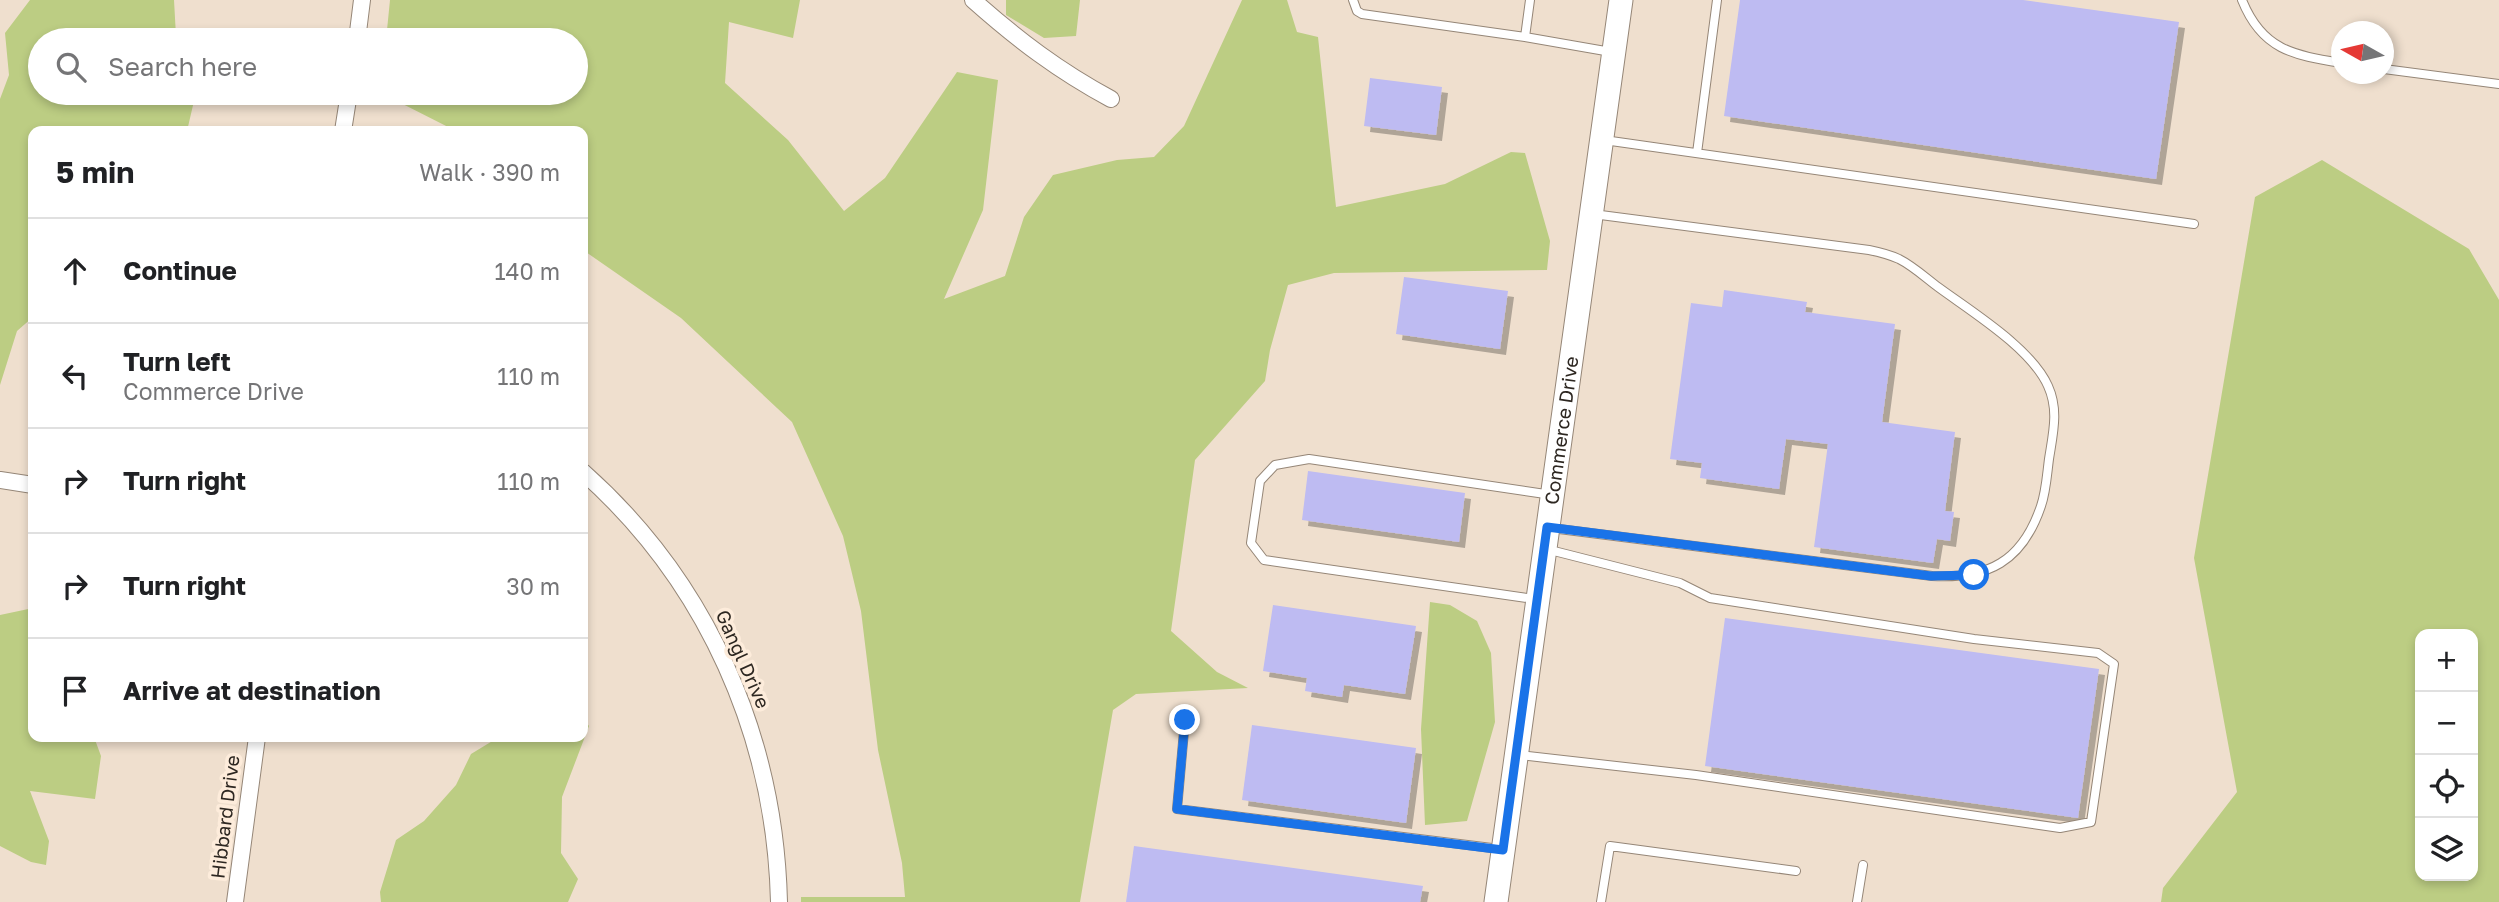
<!DOCTYPE html>
<html lang="en">
<head>
<meta charset="utf-8">
<style>
  :root { --surface:#fff; --page:#f6f6f6; --text:#202124; --muted:#757577; --line:#e0e0e0 }
  body { margin:0; font-family:"Golos Text",sans-serif; background:var(--page); color:var(--text) }
  .controls { position:absolute; right:21px; bottom:21px; display:grid; overflow:hidden; border-radius:14px; box-shadow:0 4px 10px #0003 }
  .controls button { width:63px; height:63px; display:grid; place-items:center; padding:0; border:0; border-bottom:2px solid var(--line); background:var(--surface); color:var(--text); font:35px sans-serif }
  .compass { position:absolute; left:2331px; top:21px; width:63px; height:63px; border-radius:50%; background:var(--surface); box-shadow:0 4px 10px #0003; rotate:278deg }
  .stop { position:absolute; width:21px; height:21px; margin:-16px; border:5px solid #1a73e8; border-radius:50%; background:#fff }
  .stop.end { background:#1a73e8; border-color:#fff; box-shadow:0 2px 7px #0008 }
  .list { margin:0; padding:0; list-style:none }
  h2 { display:flex; justify-content:space-between; align-items:center; height:91px; margin:0; padding:0 28px; font-size:30px }
  h2 small { font-size:23px; font-weight:400; color:var(--muted) }
  .list li { display:grid; grid-template-columns:46px 1fr auto; gap:21px; align-items:center; box-sizing:border-box; height:105px; padding:0 28px; border-top:2px solid var(--line) }
  .list b { display:block; font-size:26px; white-space:nowrap }
  .list p { margin:0; font-size:23px; white-space:nowrap; color:var(--muted) }
  .list em { font-size:23px; font-style:normal; color:var(--muted) }
  .icon { flex:none; width:38px; height:38px; fill:none; stroke:currentColor; stroke-width:2; stroke-linecap:round; stroke-linejoin:round }
  .map { position:relative; flex:none; width:2499px; height:902px; overflow:hidden }
  .search { position:absolute; background:var(--surface); box-shadow:0 4px 10px #0003; left:28px; top:28px; width:560px; height:77px; display:flex; align-items:center; gap:18px; box-sizing:border-box; padding:0 24px; border-radius:38px; color:var(--muted); font-size:26px }
  .panel { position:absolute; background:var(--surface); box-shadow:0 4px 10px #0003; left:28px; top:126px; width:560px; height:616px; border-radius:14px }
  .map>svg:first-child { display:block }
  .green { fill:#bccd83; fill-rule:evenodd }
  .building { fill:#bebbf2; filter:url(#shadow) }
  .lines { fill:none; stroke-linecap:round; stroke-linejoin:round }
  .lane-casing { stroke:#958677; stroke-width:10 }
  .street-casing { stroke:#958677; stroke-width:18 }
  .secondary-casing { stroke:#958677; stroke-width:25 }
  .lane { stroke:#fff; stroke-width:8 }
  .street { stroke:#fff; stroke-width:16 }
  .secondary { stroke:#fff; stroke-width:23 }
  .route { stroke:#1a73e8; stroke-width:9 }
  .labels { text-anchor:middle; stroke-width:7; stroke-linejoin:round; paint-order:stroke }
  .street-label { font-size:19px; fill:#2d2721; stroke:#fdecdb }
</style>
</head>
<body>
<div class="map">
<svg width="2499" height="902" viewBox="0 0 2499 902">
  <defs>
    <filter id="shadow"><feDropShadow dx="6" dy="6" stdDeviation="0" flood-color="#0004"/></filter>
  </defs>
  <rect width="100%" height="100%" fill="#efdfce"/>
  <path class="green" d="M30,0H174L176,36L178,40H40V93H193L194,101L187,131H33V317L17,331L0,385V99L9,75L5,33Z
    M390,0H800L793,38L729,22L725,83L788,140L844,211L885,178L957,72L998,80L983,210L944,299L1005,276L1024,217L1053,175L1117,160L1154,157L1184,126L1242,0H1287L1297,32L1318,37L1336,207L1445,184L1511,152L1525,153L1550,241L1547,270L1334,273L1288,285L1270,350L1265,381L1195,460L1171,631L1217,672L1248,688L1136,694L1113,710L1080,902H801V897H905L902,863L878,750L861,611L843,536L792,422L681,318L583,250V131H456L381,93H576V40H386Z
    M1006,0H1080L1076,36L1044,38L1006,15Z
    M2322,160L2469,249L2499,300V902H2161L2163,888L2237,792L2194,558L2255,197ZM2473,634V876H2420V634Z
    M1430,602L1450,605L1477,621L1491,653L1495,722L1467,821L1425,825L1421,729Z
    M33,608V737H94L101,756L95,799L30,791L49,841L46,865L31,862L0,846V615Z
    M583,718L589,726L562,797L561,853L578,879L568,902H381L380,892L396,840L424,821L456,785L471,754L499,737H583Z"/>
  <path class="building" d="M1740,0H2023L2179,22L2156,179L1724,116Z
    M1370,78L1442,87L1436,135L1364,126Z
    M1404,277L1508,291L1500,349L1396,334Z
    M1724,290L1807,302L1805,312L1895,324L1882,422L1955,432L1945,511L1954,512L1950,541L1937,539L1933,563L1814,547L1828,444L1786,439L1779,489L1700,478L1702,463L1670,459L1691,303L1722,307Z
    M1308,471L1465,493L1459,542L1302,520Z
    M1273,605L1416,626L1405,694L1344,685L1342,697L1305,691L1307,678L1263,671Z
    M1725,618L2099,669L2078,818L1705,766Z
    M1252,725L1416,748L1406,823L1242,800Z
    M1134,846L1423,886L1420,902H1126Z"/>
  <g class="lines">
    <defs>
      <path id="lane" d="M1353,0L1357,11L1362,14L1525,37L1611,52
        M2242,0C2262,50 2293,55 2342,63
        M1525,37L1530,0
        M2384,69L2499,84
        M1604,140L2194,224
        M1697,153L1717,0
        M1551,528L1932,576C1988,579 2022,562 2041,506C2046,492 2047,474 2049,459C2053,433 2059,410 2048,386C2031,348 1972,312 1938,287C1926,278 1913,266 1899,259C1890,255 1879,252 1869,250L1593,214
        M1534,599L1264,560L1251,543L1260,481L1275,465L1309,459L1552,495
        M1185,720L1177,809L1500,849
        M1519,755L1696,775L2060,828L2091,822L2114,664L2098,653L1974,639L1710,598L1680,583L1546,549
        M1601,902L1610,846L1796,871
        M1857,902L1863,865"/>
      <path id="street" d="M973,0C1018,40 1059,71 1111,99
        M357,40L362,0
        M343,131L349,93
        M583,472C707,582 775,736 779,902
        M0,480L33,485
        M235,902L257,737"/>
      <g id="secondary">
        <path id="s1" d="M1496,902L1621,0"/>
      </g>
    </defs>
    <use href="#lane" class="lane-casing"/>
    <use href="#street" class="street-casing"/>
    <use href="#secondary" class="secondary-casing"/>
    <use href="#lane" class="lane"/>
    <use href="#street" class="street"/>
    <use href="#secondary" class="secondary"/>
  </g>
  <g class="lines">
    <path class="route" d="M1185,720L1177,809L1503,850L1547,527L1931,576L1974,575"/>
  </g>
  <g class="labels">
    <g class="street-label">
      <text dy="7" stroke="none"><textPath href="#s1" startOffset="476">Commerce Drive</textPath></text>
      <text transform="translate(743 659) rotate(66)" y="7">Gangl Drive</text>
      <text transform="translate(225 817) rotate(-83)" y="7">Hibbard Drive</text>
    </g>
  </g>
</svg>
<div class="controls">
<button>+</button>
<button>−</button>
<button><svg class="icon" aria-label="locate" viewBox="0 0 24 24"><circle cx="12" cy="12" r="6"/><path d="M12 2v4M12 18v4M2 12h4M18 12h4"/></svg></button>
<button><svg class="icon" aria-label="layers" viewBox="0 0 24 24"><path d="M12 4l9 5-9 5-9-5zM3 14l9 5 9-5"/></svg></button>
</div>
<svg class="compass" viewBox="-18 -18 36 36"><path d="M0-13l5 13h-10z" fill="#e53935"/><path d="M0 13l5-13h-10z" fill="#757577"/></svg>
<div class="stop" style="left:1974px;top:575px"></div>
<div class="stop end" style="left:1185px;top:720px"></div>
<div class="search"><svg class="icon" aria-label="search" viewBox="0 0 24 24"><circle cx="10" cy="10" r="6"/><path d="M15 15l6 6"/></svg>Search here</div>
<section class="panel">
<h2>5 min<small>Walk · 390 m</small></h2>
<ul class="list">
<li><svg class="icon" aria-label="ahead" viewBox="0 0 24 24"><path d="M12 20V5M6 11l6-6 6 6"/></svg><div><b>Continue</b></div><em>140 m</em></li>
<li><svg class="icon" aria-label="left" viewBox="0 0 24 24"><path d="M17 20v-9H6M10 6l-5 5 5 5"/></svg><div><b>Turn left</b><p>Commerce Drive</p></div><em>110 m</em></li>
<li><svg class="icon" aria-label="right" viewBox="0 0 24 24"><path d="M7 20v-9h11M14 6l5 5-5 5"/></svg><div><b>Turn right</b></div><em>110 m</em></li>
<li><svg class="icon" aria-label="right" viewBox="0 0 24 24"><path d="M7 20v-9h11M14 6l5 5-5 5"/></svg><div><b>Turn right</b></div><em>30 m</em></li>
<li><svg class="icon" aria-label="arrive" viewBox="0 0 24 24"><path d="M6 21V4h12l-3 4 3 4H6"/></svg><div><b>Arrive at destination</b></div></li>
</ul>
</section>
</div>
</body>
</html>
